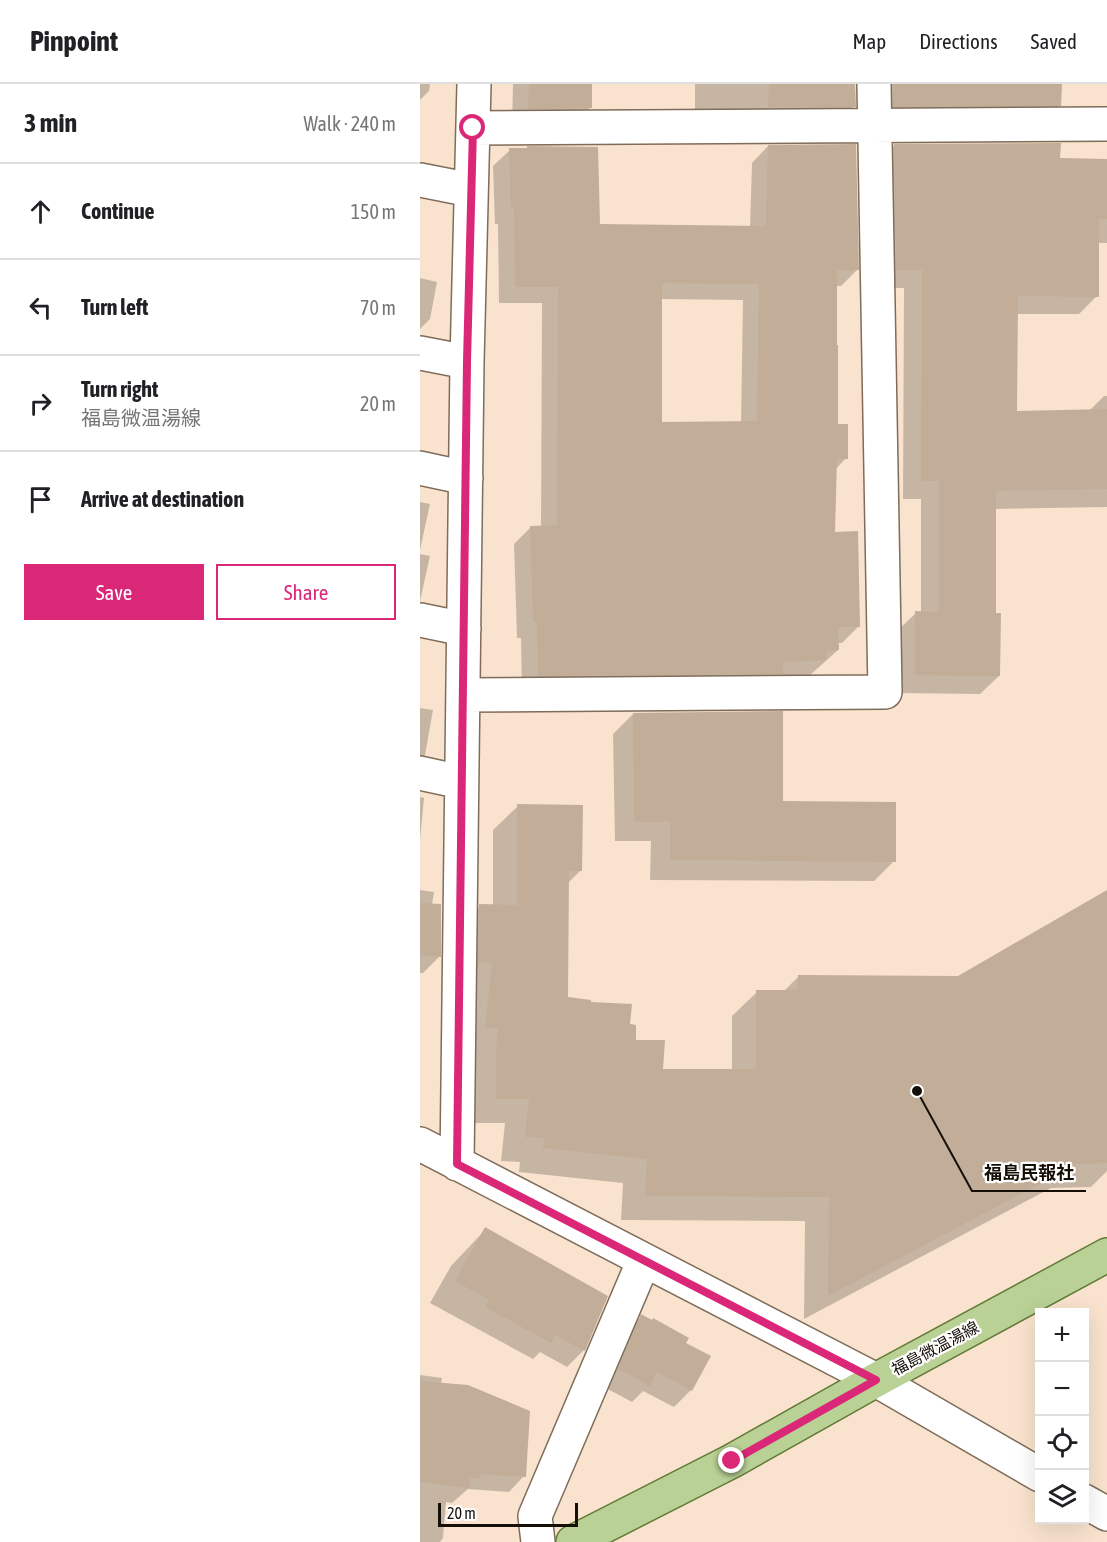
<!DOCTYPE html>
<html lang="en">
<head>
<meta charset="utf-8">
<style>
  :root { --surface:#fff; --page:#f2f2f2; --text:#202124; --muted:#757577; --line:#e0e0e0; --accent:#db2777 }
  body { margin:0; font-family:"Asap Condensed","Noto Sans JP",sans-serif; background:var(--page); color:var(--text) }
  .controls { position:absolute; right:18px; bottom:18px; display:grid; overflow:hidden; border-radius:0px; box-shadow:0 6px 24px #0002 }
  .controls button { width:54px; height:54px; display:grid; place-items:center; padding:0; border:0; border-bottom:2px solid var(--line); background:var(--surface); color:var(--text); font:30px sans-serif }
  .scale { position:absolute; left:18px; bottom:15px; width:140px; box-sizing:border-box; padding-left:6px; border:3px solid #160f08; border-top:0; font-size:16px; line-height:21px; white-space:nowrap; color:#160f08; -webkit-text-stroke:4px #fff; paint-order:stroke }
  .stop { position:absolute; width:18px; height:18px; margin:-14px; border:4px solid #db2777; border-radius:50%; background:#fff }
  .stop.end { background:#db2777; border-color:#fff; box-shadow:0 2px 6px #0008 }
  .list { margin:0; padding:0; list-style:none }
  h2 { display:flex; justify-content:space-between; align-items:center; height:78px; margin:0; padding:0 24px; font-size:26px }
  h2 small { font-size:20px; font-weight:400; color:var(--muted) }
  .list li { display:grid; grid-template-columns:39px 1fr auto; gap:18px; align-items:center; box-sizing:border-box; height:96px; padding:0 24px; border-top:2px solid var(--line) }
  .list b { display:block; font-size:22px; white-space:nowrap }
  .list p { margin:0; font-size:20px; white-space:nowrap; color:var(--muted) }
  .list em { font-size:20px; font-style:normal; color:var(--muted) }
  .actions { display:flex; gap:12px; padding:18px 24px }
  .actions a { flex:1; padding:14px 0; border:2px solid var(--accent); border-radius:0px; text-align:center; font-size:21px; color:var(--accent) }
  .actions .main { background:var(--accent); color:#fff }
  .icon { flex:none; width:33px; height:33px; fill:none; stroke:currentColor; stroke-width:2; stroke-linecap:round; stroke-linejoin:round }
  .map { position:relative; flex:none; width:687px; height:1458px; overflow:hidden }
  header { display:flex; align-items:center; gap:36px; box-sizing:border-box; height:84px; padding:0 30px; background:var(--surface); border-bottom:2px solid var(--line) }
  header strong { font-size:28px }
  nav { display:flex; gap:33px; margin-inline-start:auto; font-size:21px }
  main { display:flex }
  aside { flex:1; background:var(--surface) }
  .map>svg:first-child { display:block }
  .shadow { fill:#0003; fill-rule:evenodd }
  .building { fill:#c1ad98; fill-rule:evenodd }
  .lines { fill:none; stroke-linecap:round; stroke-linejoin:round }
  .minor-casing { stroke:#7f6c59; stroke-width:36 }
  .major-casing { stroke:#627a36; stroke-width:36 }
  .minor { stroke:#fff; stroke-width:33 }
  .major { stroke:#b9d195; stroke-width:33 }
  .route { stroke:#db2777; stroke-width:8 }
  .labels { text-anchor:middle; stroke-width:4.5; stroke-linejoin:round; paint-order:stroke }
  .street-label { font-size:16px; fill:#160f08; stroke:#fff }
  .leader { fill:none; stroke:#160f08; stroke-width:2 }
  .callout-dot { fill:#160f08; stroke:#fff; stroke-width:2 }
  .callout-label { font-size:18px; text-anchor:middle; font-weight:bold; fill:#160f08; stroke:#fff; stroke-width:4.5; stroke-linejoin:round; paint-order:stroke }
</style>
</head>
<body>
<header>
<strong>Pinpoint</strong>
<nav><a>Map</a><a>Directions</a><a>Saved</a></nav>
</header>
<main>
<aside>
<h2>3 min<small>Walk · 240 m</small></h2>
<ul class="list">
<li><svg class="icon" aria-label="ahead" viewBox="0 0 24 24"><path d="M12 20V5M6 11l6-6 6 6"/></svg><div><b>Continue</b></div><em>150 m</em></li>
<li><svg class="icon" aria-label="left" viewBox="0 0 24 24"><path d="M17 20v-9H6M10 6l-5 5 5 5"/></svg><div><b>Turn left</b></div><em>70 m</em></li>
<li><svg class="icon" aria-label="right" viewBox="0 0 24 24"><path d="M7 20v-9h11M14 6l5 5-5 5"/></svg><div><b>Turn right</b><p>福島微温湯線</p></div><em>20 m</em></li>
<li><svg class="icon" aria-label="arrive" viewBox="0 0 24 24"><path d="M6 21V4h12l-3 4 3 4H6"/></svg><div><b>Arrive at destination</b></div></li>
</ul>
<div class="actions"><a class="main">Save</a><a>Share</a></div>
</aside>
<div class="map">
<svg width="687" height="1458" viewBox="0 0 687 1458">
  <rect width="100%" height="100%" fill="#f9e3ce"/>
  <path class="shadow" d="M0,0H10L9,7L0,16Z
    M93,0H171L170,24L153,41H92Z
    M275,0H434V22L417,39L275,40Z
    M444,0H640V21L623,38L457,39Z
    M348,62L437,186L421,202H416L417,341L426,374L415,386L413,449L439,542L422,559H417L418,566L389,592L102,608L101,554H97L94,460L110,444H121L122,219H79L78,140H75L73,82L90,66L179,142L330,143L332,79ZM240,215L323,216L321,339L240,340Z
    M474,62L639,76H687V159H677V212L659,230H596L595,329L669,327L684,312H687V423L574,425V530L579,592L560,610L477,609V547L496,529H501V415H483L484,204H458L456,80Z
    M0,194L17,198L10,235L0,245Z
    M0,418L10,420L0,466Z
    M0,470L10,472L0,517Z
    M0,624L13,626L5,671L0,676Z
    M213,630L362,719L474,777L454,797L230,796L231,757H195L193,650Z
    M0,713L4,714L0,756Z
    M98,722L161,786L148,799L146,915L209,942L214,957L242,987H312V932L337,908H363L379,892L539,894L687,807V1087L671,1103L631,1104L384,1235L385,1137L201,1136L203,1099L99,1088L100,1078L81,1077L85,1039H52L35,846L60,822H73V746Z
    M0,806L14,808L12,821L19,873L3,889H0Z
    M66,1145L164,1266L147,1283L120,1268L113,1275L10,1219L31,1182Z
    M222,1232L264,1260L271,1306L254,1323L223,1307L212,1318L182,1302L205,1249Z
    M0,1291L22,1294L21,1300L104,1392L89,1408L48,1405L32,1419L26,1418L23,1454L20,1458H0Z"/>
  <path class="building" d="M109,0H172V24L108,25Z
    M349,0H435L436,23H348Z
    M473,0H642L641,22L473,23Z
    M641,59L640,74L687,75V135H679V213L598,212L597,327L687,325V405L576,407V529H581L580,592L495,591V527L519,528V397H501L502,186H476L474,60Z
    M436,60L439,186H417V261H418V340H428V375H417L415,448L438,447L440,543H418L419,566L407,567V576L363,578V590L118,592L117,538H113L110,442L137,441L138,203H95L94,124H91L89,64H107V62L178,63L180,140L346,142L348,61ZM242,199L339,200L337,337L242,338Z
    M363,627V717L476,718V778L250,776V738H214L213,629Z
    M97,720L163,721L162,787H149L148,913L171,916V918L212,920L210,940L216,941V956H245L243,985H336V906H378V891L538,892L687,806V1079L657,1080L408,1212L409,1113L225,1112L227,1075L123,1064L124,1054L105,1053L109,1015H76V965L78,944H65L72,880L58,878L59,820L97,821Z
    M0,819L21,820V873L0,871Z
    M65,1143L188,1212L165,1267L135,1251L131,1259L65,1223L69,1216L35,1197Z
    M221,1230L232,1236L233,1234L269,1254L266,1259L291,1272L272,1307L237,1288L230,1302L198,1285Z
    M0,1297L48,1301L110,1327L106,1393L61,1390L60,1394H50L49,1404L0,1398Z"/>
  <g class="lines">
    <defs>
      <path id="minor" d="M53,44L687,40
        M0,96L51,106
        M0,269L47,278L37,1080
        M47,278L54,0
        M0,384L46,394
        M0,536L44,545
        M43,611L465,608L454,0
        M0,689L41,698
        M0,1060L456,1296L620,1391
        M664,1417L687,1430
        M118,1458L115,1432L224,1176"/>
      <path id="major" d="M153,1458L312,1377L456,1296L687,1171"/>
    </defs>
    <use href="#minor" class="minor-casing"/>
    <use href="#major" class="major-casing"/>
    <use href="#minor" class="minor"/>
    <use href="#major" class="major"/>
  </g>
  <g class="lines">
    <path class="route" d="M53,44L47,278L37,1080L456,1296L312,1377"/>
  </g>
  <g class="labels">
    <g class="street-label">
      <text transform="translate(515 1264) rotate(-28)" y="6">福島微温湯線</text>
    </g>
  </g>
  <path class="leader" d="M497 1007L552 1107H666"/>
  <circle class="callout-dot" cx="497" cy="1007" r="6"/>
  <g class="callout-label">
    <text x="609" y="1095">福島民報社</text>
  </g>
</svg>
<div class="controls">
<button>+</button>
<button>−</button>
<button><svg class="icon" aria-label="locate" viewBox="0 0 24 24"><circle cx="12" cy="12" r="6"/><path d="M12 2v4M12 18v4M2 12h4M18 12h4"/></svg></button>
<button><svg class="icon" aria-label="layers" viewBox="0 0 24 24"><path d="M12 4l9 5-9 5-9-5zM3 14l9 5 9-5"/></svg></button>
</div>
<div class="scale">20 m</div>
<div class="stop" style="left:53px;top:44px"></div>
<div class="stop end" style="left:312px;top:1377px"></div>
</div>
</main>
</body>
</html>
